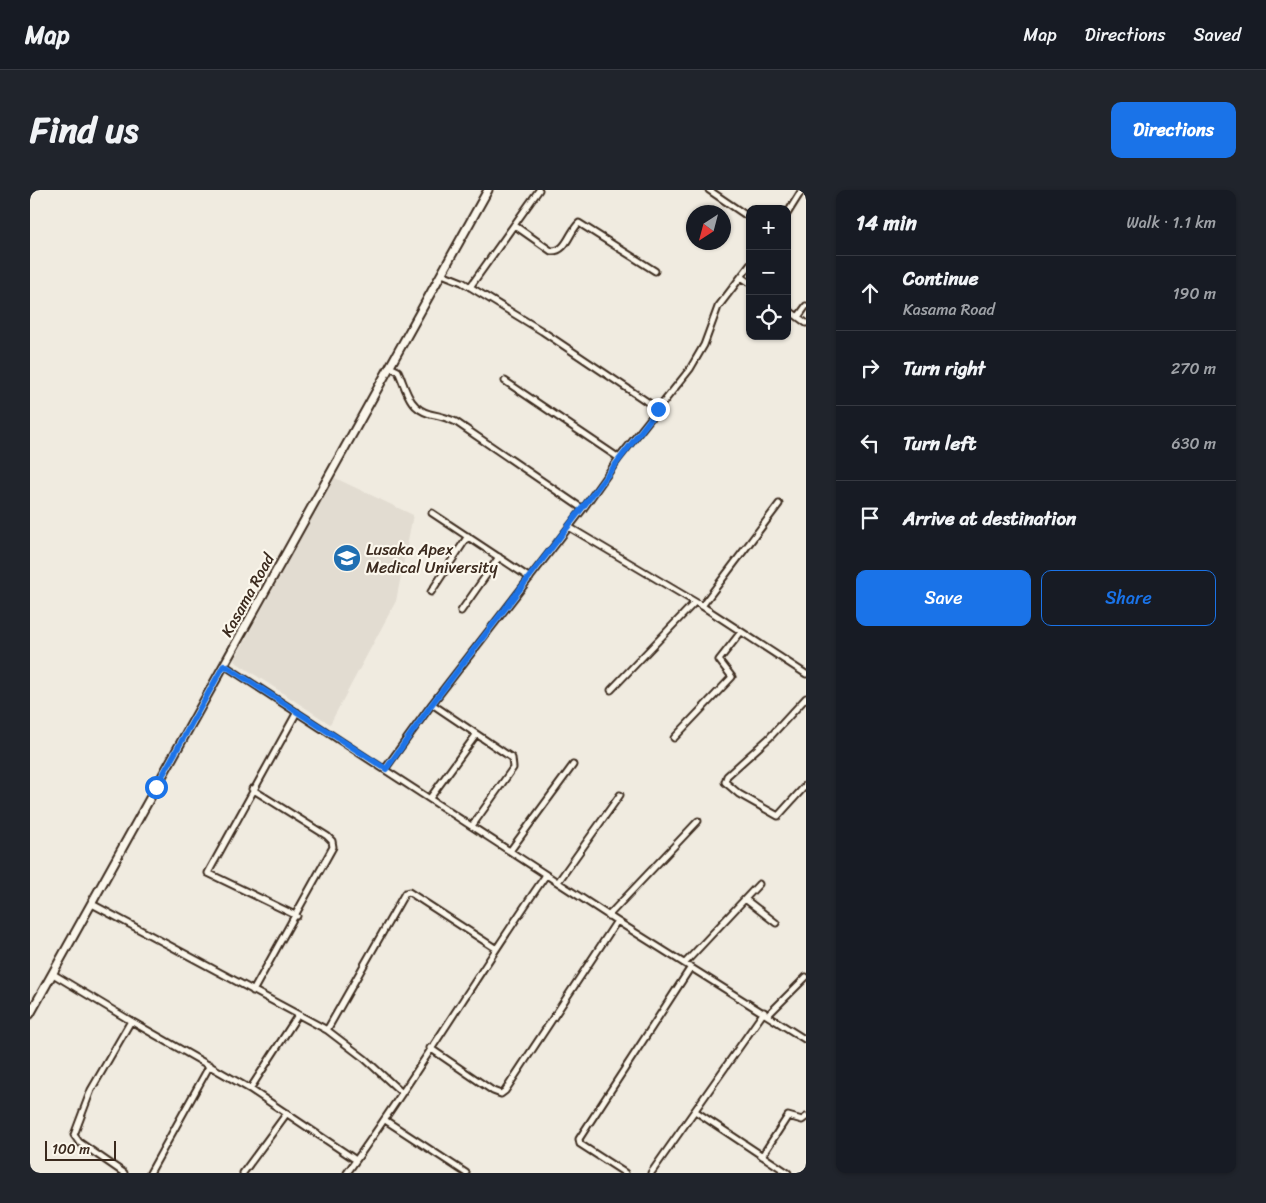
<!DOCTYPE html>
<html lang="en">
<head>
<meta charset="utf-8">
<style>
  :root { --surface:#171b24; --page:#20242c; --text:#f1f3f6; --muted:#9ea1a6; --line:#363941; --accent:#1a73e8 }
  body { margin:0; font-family:Sriracha,sans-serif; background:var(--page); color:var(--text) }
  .controls { position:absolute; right:15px; top:15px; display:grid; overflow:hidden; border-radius:10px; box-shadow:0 1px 4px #0004 }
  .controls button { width:45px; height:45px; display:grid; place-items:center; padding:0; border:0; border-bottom:1px solid var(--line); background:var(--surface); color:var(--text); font:25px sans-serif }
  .compass { position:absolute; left:656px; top:15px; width:45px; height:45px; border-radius:50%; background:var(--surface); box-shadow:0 1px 4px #0004; rotate:216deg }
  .scale { position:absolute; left:15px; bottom:12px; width:71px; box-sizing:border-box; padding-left:5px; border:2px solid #3b2a1e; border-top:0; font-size:14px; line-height:18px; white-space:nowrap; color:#3b2a1e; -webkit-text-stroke:4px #fbf7ec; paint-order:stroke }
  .stop { position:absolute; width:15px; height:15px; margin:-11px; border:4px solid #1a73e8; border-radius:50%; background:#fff }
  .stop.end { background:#1a73e8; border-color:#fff; box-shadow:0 1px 5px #0008 }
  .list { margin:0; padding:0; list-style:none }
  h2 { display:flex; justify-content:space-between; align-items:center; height:65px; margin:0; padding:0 20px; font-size:21px }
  h2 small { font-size:16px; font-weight:400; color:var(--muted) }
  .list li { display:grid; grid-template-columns:32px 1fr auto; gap:15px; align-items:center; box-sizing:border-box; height:75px; padding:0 20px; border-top:1px solid var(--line) }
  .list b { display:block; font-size:19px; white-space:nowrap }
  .list p { margin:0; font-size:16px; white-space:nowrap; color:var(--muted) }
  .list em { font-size:16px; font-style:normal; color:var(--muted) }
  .actions { display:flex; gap:10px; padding:15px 20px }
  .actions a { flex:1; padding:11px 0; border:1px solid var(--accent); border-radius:10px; text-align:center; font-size:18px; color:var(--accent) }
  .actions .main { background:var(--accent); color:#fff }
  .icon { flex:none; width:28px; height:28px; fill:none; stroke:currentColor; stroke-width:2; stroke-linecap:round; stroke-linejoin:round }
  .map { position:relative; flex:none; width:776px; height:983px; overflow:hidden; border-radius:10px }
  header { display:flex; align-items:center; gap:30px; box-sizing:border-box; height:70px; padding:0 25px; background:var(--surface); border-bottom:1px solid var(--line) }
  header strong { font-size:24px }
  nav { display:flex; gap:28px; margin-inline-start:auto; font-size:18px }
  .intro { display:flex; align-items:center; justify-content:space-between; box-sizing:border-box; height:120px; padding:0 30px }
  h1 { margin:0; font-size:35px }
  .button { padding:12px 22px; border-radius:10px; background:var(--accent); color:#fff; font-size:18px; font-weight:700 }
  main { display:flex; gap:30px; padding:0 30px }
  aside { flex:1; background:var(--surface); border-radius:10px; box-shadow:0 1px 4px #0004 }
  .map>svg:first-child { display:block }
  .built { fill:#e2dcd1 }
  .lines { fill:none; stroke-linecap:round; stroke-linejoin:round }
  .street-casing { stroke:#3b2a1e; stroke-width:9 }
  .secondary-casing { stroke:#3b2a1e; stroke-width:11 }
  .street { stroke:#fbf7ec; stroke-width:5 }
  .secondary { stroke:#fbf7ec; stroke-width:7 }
  .route { stroke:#1a73e8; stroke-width:6 }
  .labels { text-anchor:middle; stroke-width:4.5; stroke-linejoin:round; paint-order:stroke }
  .poi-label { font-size:16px; fill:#3b2a1e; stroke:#fbf7ec; text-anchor:start }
  .street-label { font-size:16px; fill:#3b2a1e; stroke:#fbf7ec }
</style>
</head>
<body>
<header>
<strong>Map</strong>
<nav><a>Map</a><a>Directions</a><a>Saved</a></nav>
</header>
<div class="intro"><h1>Find us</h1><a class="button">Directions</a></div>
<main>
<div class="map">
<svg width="776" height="983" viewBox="0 0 776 983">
  <rect width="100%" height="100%" fill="#f0ebe0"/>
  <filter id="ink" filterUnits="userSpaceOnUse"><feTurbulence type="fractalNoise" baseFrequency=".02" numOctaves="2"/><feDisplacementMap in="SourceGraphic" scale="10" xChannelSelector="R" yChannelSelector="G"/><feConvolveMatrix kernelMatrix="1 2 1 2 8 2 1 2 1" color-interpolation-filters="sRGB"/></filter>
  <g filter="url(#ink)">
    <path class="built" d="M303,287L383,325L366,411L300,534L204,471Z"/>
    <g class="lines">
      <defs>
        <path id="street" d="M679,0L720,28
          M757,24L772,0
          M484,35L521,61C537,62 539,42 549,33L625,81
          M412,84L432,92L512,141L628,219
          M711,87L720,93
          M440,97L509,0
          M757,119L776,133
          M768,127L776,116
          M360,177L368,181C376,198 378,218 400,224C410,226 416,227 426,232L553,319
          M475,191L589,268
          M402,323L500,388
          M539,337L672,416L776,484
          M401,402L438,346
          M672,416L749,314
          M431,421L469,367
          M194,475L587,731L776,850
          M581,500L665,412
          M776,508L739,548L697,586L695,592L709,604L748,626L776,595
          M402,514L482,568L483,578L442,636
          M644,548L702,487L689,470L711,442
          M355,579L402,514L553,319L589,268L660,179L674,155L688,117L720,75
          M222,599L297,646L302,651L303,657L223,801
          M400,608L446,545
          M480,661L543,575
          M528,692L590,605
          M715,709L746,733
          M62,714L297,840L335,869L371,902
          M267,726L178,683L267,522
          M578,726L668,631
          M655,773L729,694
          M23,784L101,831L220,899L326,970
          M738,825L776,787
          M297,840L375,703L379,702L465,758
          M400,858L463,901L471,904L475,901L587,731
          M220,899L268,825
          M665,921L758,983
          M355,930L436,983
          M732,966L758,926L772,930L776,927
          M94,983L49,952L44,945L61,900L101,831
          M120,983L180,875
          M213,983L257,923
          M317,983C387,886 448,783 516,685
          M595,983L550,954L549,949L661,777
          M621,983L734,822"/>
        <path id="secondary" d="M0,824L458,0"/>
      </defs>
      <use href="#street" class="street-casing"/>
      <use href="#secondary" class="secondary-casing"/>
      <use href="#street" class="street"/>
      <use href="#secondary" class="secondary"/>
    </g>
  </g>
  <g class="lines" filter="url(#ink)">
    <path class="route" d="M126,597L194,475L356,579L402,514L628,219"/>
  </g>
  <defs>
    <symbol id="university-disc" viewBox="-11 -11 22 22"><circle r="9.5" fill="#1f6fb2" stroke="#fbf7ec"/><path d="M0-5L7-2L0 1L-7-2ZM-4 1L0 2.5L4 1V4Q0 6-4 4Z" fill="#fff"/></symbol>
  </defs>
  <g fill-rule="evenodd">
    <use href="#university-disc" x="301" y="352" width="32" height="32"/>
  </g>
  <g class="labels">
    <g class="poi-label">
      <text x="336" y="365">Lusaka Apex<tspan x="336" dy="18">Medical University</tspan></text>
    </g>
    <g class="street-label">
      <text transform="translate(217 405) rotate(-61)" y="6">Kasama Road</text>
    </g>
  </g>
</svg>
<div class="controls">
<button>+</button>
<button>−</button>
<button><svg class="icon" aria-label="locate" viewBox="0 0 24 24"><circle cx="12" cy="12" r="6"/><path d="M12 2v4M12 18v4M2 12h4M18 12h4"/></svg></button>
</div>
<svg class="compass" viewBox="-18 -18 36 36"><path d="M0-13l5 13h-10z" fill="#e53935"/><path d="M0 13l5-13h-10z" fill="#9ea1a6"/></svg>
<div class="scale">100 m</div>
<div class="stop" style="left:126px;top:597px"></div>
<div class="stop end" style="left:628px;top:219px"></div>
</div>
<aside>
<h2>14 min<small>Walk · 1.1 km</small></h2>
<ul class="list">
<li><svg class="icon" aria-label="ahead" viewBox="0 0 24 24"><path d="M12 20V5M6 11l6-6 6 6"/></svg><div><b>Continue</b><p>Kasama Road</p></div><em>190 m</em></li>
<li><svg class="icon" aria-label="right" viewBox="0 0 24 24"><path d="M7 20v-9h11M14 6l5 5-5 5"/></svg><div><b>Turn right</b></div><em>270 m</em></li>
<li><svg class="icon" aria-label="left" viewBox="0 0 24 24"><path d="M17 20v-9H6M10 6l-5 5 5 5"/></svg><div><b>Turn left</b></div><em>630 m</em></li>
<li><svg class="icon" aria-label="arrive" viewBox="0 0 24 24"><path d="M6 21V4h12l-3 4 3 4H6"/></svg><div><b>Arrive at destination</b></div></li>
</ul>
<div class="actions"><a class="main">Save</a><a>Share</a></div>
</aside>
</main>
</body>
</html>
